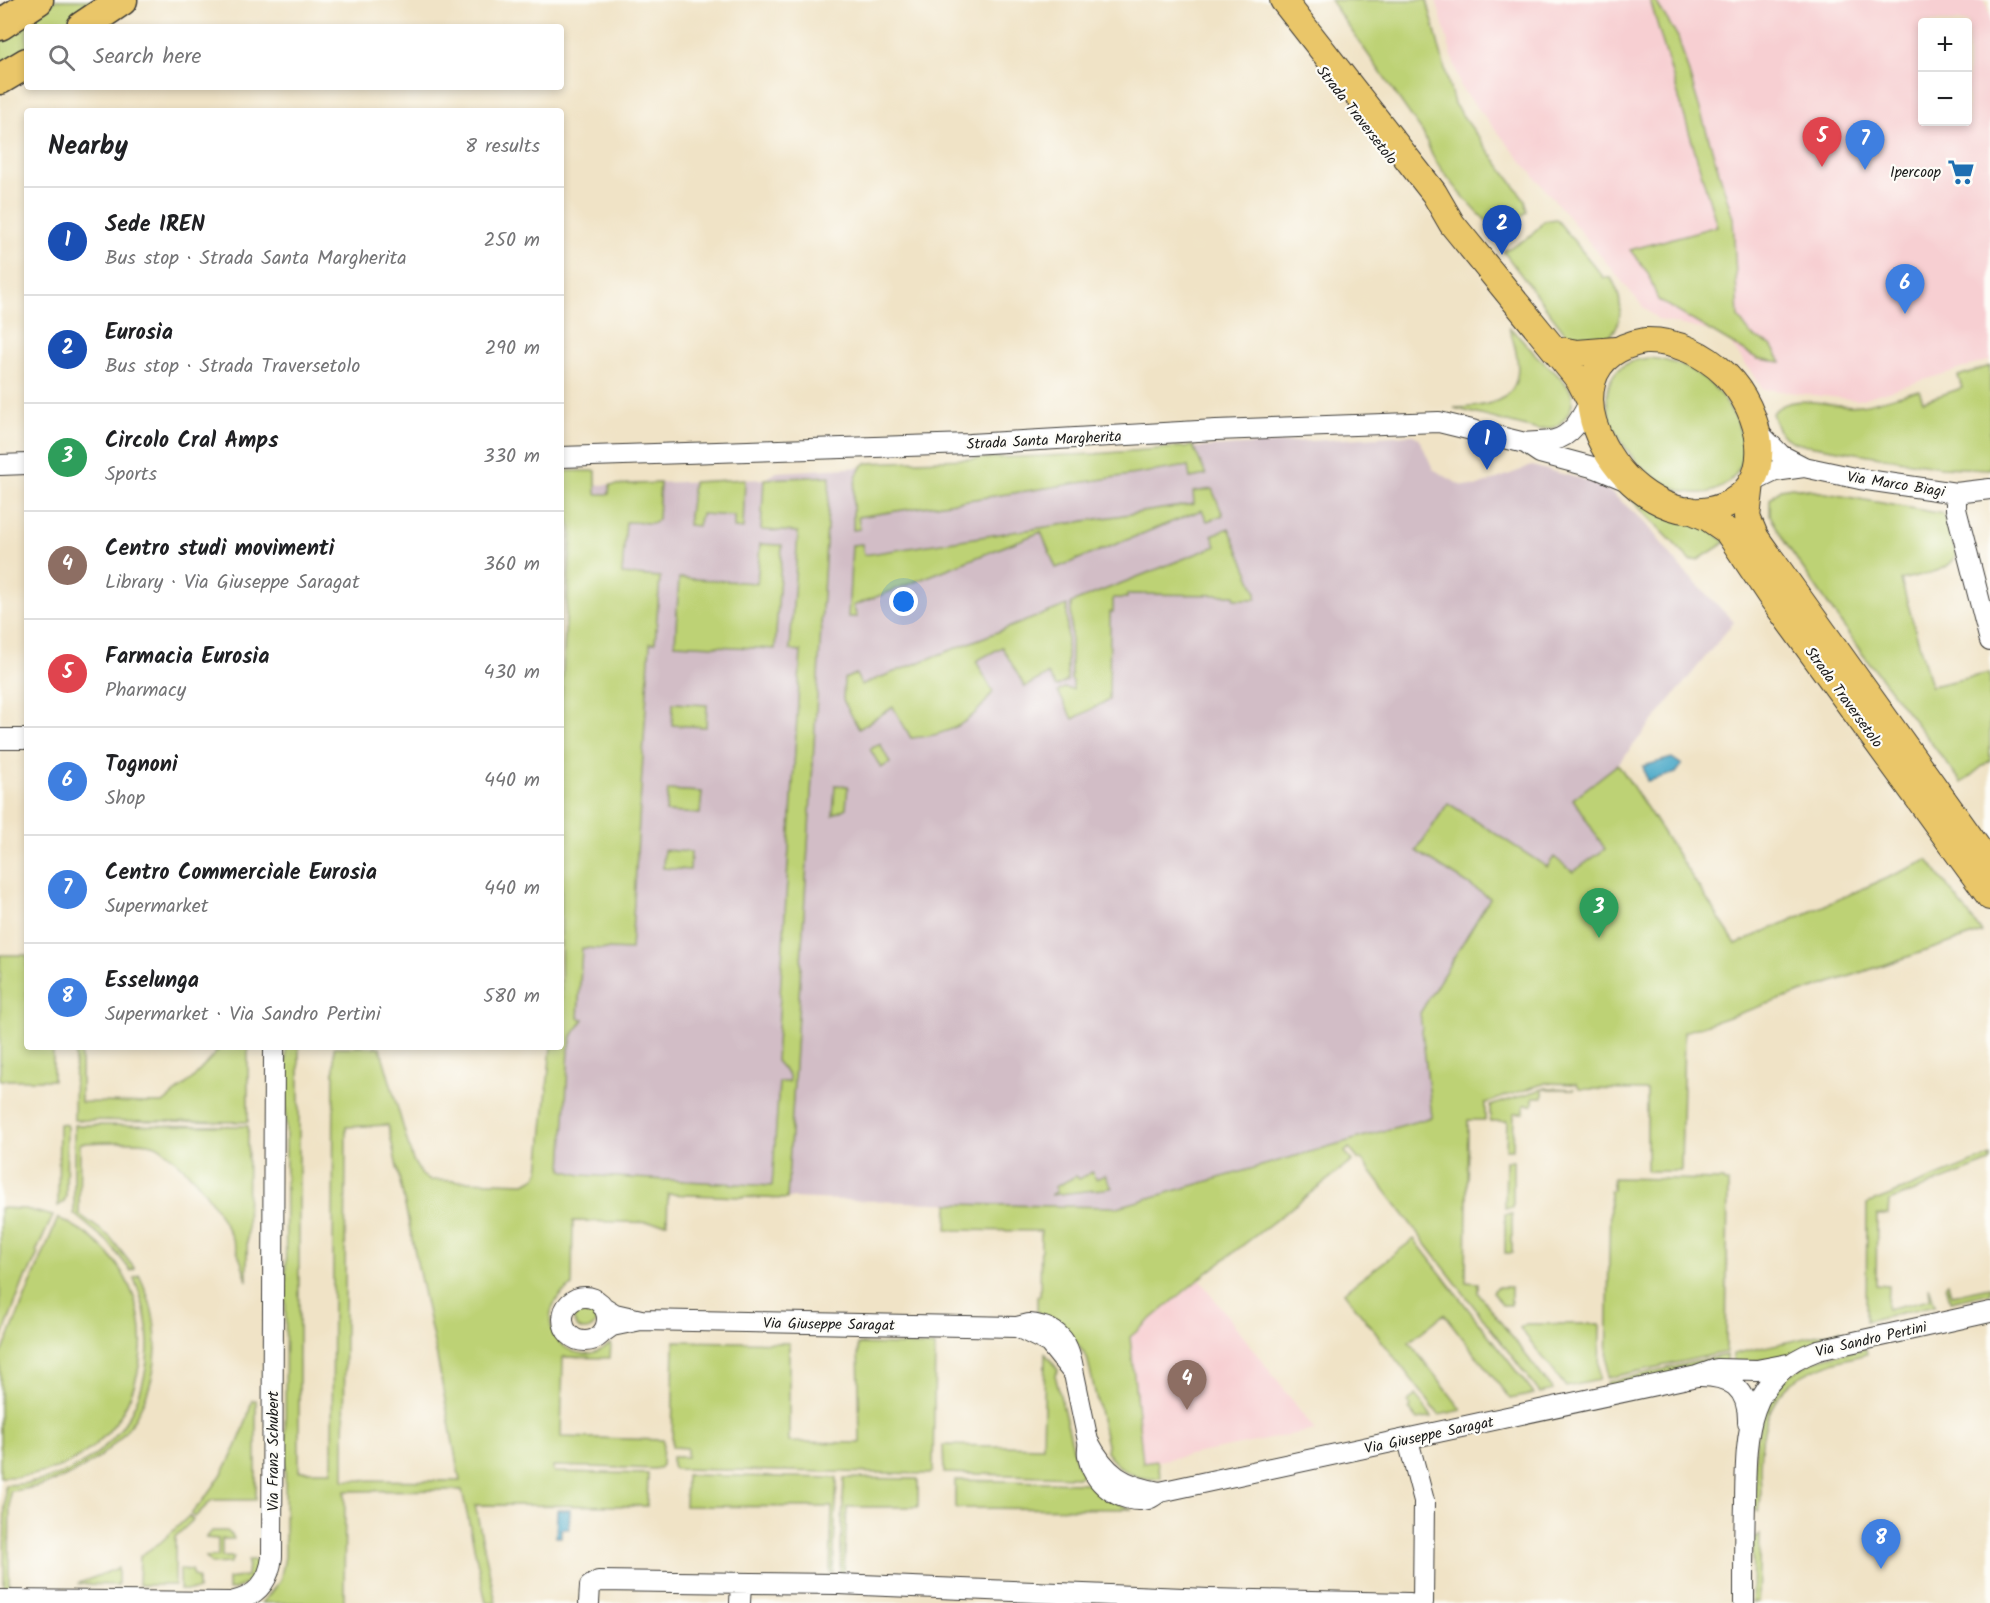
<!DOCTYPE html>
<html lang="en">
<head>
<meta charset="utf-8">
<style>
  :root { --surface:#fff; --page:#f2f2f2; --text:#202124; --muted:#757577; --line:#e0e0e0; --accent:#1f6fb2 }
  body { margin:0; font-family:Kalam,sans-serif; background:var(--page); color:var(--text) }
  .controls { position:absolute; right:18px; top:18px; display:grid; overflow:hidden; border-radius:6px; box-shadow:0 3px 9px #0003 }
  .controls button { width:54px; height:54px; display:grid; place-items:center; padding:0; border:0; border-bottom:2px solid var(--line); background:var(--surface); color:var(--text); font:30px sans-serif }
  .you { position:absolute; left:904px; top:602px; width:21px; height:21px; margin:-15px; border:4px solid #fff; border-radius:50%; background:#1a73e8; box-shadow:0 0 0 9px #1a73e833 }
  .badge { display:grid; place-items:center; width:39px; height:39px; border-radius:50%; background:var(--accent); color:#fff; font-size:20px; font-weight:700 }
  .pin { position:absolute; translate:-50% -50px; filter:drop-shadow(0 2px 3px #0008) }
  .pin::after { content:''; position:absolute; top:32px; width:21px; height:18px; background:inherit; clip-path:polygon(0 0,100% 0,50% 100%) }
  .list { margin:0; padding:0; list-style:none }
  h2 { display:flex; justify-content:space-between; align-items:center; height:78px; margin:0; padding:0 24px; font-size:26px }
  h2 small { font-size:20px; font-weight:400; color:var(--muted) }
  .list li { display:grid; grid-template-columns:39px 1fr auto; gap:18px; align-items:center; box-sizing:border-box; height:108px; padding:0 24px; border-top:2px solid var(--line) }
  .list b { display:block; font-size:22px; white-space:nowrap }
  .list p { margin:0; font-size:20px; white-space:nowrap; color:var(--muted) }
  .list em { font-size:20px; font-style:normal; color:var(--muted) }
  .icon { flex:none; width:33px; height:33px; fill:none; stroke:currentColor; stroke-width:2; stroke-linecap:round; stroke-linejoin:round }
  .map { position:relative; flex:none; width:1990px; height:1603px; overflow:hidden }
  .search { position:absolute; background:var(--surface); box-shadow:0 3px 9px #0003; left:24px; top:24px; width:540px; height:66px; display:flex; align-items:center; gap:15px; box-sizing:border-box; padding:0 21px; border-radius:6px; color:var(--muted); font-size:22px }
  .panel { position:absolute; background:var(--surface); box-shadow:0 3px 9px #0003; left:24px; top:108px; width:540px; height:942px; border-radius:6px }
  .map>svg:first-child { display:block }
  .built { fill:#f7cfd2; fill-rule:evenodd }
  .industrial { fill:#d2bdc6 }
  .green { fill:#bdd275; stroke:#6c7748; stroke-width:1.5; fill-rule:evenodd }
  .water { fill:#49a8c8; stroke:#326272; stroke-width:1.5 }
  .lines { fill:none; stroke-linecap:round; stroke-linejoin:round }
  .minor-casing { stroke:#3c3a36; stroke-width:22 }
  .major-casing { stroke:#3c3a36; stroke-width:28 }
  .highway-casing { stroke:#3c3a36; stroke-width:33 }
  .minor { stroke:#fff; stroke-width:20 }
  .major { stroke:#eac669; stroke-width:26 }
  .highway { stroke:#eac669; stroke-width:30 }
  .labels { text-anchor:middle; stroke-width:4.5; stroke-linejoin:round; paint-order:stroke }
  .street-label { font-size:15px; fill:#1c1c1c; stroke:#fdfcf7 }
  .poi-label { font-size:15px; fill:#1c1c1c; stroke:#fdfcf7; text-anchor:end }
</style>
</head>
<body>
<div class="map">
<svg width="1990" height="1603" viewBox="0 0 1990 1603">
  <rect width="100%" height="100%" fill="#fdfcf7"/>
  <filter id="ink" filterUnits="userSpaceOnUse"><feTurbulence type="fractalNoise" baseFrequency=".0167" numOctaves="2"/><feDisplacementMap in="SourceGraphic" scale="12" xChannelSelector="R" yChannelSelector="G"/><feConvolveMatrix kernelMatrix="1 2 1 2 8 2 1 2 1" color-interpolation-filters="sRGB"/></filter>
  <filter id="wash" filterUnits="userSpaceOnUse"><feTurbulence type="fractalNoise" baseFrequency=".008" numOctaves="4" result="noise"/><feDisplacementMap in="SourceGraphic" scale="24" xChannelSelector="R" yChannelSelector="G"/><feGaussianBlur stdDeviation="1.35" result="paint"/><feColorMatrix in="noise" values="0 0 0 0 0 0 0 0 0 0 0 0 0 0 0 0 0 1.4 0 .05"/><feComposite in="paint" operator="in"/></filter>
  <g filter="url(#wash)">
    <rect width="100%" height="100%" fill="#f0e3c6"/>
    <path class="built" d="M1436,0H1985L1990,17V360L1858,400L1763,389L1724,334L1659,320L1644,308L1461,88ZM1922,22H1968V122H1922Z
      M1200,1280L1315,1430L1143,1464L1130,1337Z"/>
    <path class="industrial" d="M1413,435L1419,438L1433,469L1460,485L1475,487L1532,466L1601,484L1644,521L1680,567L1734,622L1618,764L1573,799L1605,849L1573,872L1547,867L1448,803L1417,851L1490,897L1420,1013L1432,1117L1109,1209L555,1190L596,485L764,479L777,472Z"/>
    <path class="green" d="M56,0H105L65,27H27V52L0,69V37Z
      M1330,0H1427L1454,104L1525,200L1526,212C1517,221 1507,230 1493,225C1480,220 1440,169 1432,155C1429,148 1426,140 1423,133Z
      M1650,0H1655L1678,37L1733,218L1738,317L1752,336L1771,345L1781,362L1758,359L1658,300L1648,273L1630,250L1717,226Z
      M1556,219L1604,278H1611C1634,313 1612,361 1569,338L1503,251L1530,237L1544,221Z
      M1509,328C1520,334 1526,345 1535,354C1557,377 1594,394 1556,427L1538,430L1454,408C1515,407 1530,385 1509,328Z
      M1649,358C1670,360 1691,367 1707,381C1733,403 1759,452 1730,481C1722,488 1711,493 1701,493C1630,496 1560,366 1649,358Z
      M1990,366V469L1941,467L1796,443C1778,435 1778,431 1772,413C1795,389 1831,410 1861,405C1880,402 1900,395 1919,390L1923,401L1962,388L1958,376Z
      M1193,446L1206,475L1190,478L1188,466L858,517L860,529L853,530C854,513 849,473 866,463L1095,454Z
      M561,471H596V494H609L610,485L660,483L658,519L654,523L626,522L622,574L660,577L655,643H650L631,950L582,948L578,1018L584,1019L572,1036L569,1049L562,1170L581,1175L772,1186L779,1082H789V1076L776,1061L801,651L790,650L798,532L761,530L764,479L830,476L787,1199L668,1194L667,1223L573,1221L572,1286C522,1315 569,1379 611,1343L610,1358L563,1357L561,1437L663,1440L662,1465L659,1469L553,1466V1472L648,1474L647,1506L475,1505L496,1603H486L462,1490L345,1491L344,1603H262L280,1581L285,1557L286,1047H299V1471H332L334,1047H380L413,1161L422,1175L429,1180L525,1183L536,1177L539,1171L551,1047H561V703L571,529L563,501ZM388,1125L437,1357L460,1481L344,1480L346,1127Z
      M745,479L743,529L734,528V516L701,514L698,526L688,525L693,482Z
      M1792,487L1943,514L1956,554C1951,574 1917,574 1901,580L1931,686L1990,673V760L1962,783L1861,652L1784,541L1770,515V499L1780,489Z
      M1212,489L1223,515L1207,521L1202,510L1056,568L1041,532L853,606L857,617H848L852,545L862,544L864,555L1194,504L1193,492Z
      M1628,496L1638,502L1702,524L1726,542L1698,560L1691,561Z
      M1229,528L1256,591V599H1235L1234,595L1127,594V598H1113V612H1110L1109,700L1073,719L1058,692L1064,688L1073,689V681L1071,680V603L1216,546L1212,535Z
      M760,544L782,545L775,649L675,644L679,578L757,583Z
      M1067,605V681L1056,687L1048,674L1025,687L1002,647L976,661L993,692C972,723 948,736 911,738L893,707L859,729L843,700L844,679L856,674L861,685Z
      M673,703L707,705L706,727L672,725Z
      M880,744L890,763L881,768L870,749Z
      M1618,764L1736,944L1928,860L1982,932L1684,1032L1681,1171H1647V1090L1580,1089L1576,1084L1546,1083L1485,1103V1120H1468L1466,1282L1478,1283V1293L1553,1390L1540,1393L1361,1159L1359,1160L1349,1148L1345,1152L1352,1161L1199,1279L1130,1337L1143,1463L1157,1461L1161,1478C1137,1482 1120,1471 1106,1452L1107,1445L1087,1357L1065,1328L1037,1313V1296H1040L1041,1231L947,1230L948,1204L1118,1207L1432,1117L1420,1013L1490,898L1416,851L1448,803L1547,867L1554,857L1573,872L1605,849L1573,799Z
      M835,785L848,786L846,808L833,815Z
      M668,790L702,792L700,814L666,812Z
      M664,850L691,852L690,870L663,868Z
      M0,955H27V1047H53V1080H0Z
      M75,1047H81V1102L163,1103L192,1079L221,1047H248V1122L74,1120Z
      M1546,1088L1575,1089H1543V1097H1533V1105H1524V1113H1514L1513,1149H1506L1507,1121H1490V1106Z
      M59,1124L67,1125L66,1196L64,1202L58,1206Z
      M74,1125L248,1126L247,1281C234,1233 209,1189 172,1157C167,1153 159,1145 153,1144C133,1139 101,1143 80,1143L79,1214L110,1237L135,1269L131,1271L108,1242L74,1214Z
      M1990,1156V1162L1889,1201L1888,1215H1877L1876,1285L1888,1286L1887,1309L1930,1299L1929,1287L1935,1305L1866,1321L1867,1204Z
      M1506,1161H1513V1208H1505Z
      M1092,1172L1096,1179L1105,1175L1112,1188L1051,1195L1057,1191L1055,1187L1076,1176L1079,1179Z
      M1613,1178L1723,1180L1724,1182H1728L1726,1352L1607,1378L1610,1190H1613Z
      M0,1208L25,1209L53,1216L36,1252L38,1253L28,1275H26L0,1343Z
      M1505,1214H1512V1253H1505Z
      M58,1218C197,1279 151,1482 0,1477V1358Z
      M1414,1239L1534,1394L1510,1399L1444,1314L1409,1342L1462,1410L1439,1415L1344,1292Z
      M139,1275C190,1379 120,1480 10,1491L9,1588H4L5,1485C117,1483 177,1378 134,1278Z
      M1948,1283L1951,1295L1990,1287V1293L1950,1302L1946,1285Z
      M1496,1287H1511V1305H1502L1493,1292Z
      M574 1319a11 11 0 1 1 22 0a11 11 0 1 1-22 0Z
      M1526,1324H1600L1599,1380L1566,1387L1520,1328Z
      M1841,1330V1335L1785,1357L1733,1363V1354Z
      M674,1341L789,1343V1442L860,1443L858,1344L935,1346L933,1471L930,1474L675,1469L672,1466V1457H687V1448L672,1447Z
      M1866,1348L1867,1354C1794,1370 1762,1387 1760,1468C1760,1480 1763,1504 1758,1512L1754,1508C1755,1447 1750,1384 1820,1359C1835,1354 1851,1352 1866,1348Z
      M1045,1353L1058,1370L1055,1375L1077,1464L1084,1474L1078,1477L944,1473L943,1445L1043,1447Z
      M1726,1355V1363L1607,1389V1382Z
      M1416,1395L1432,1417L1418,1420L1409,1409L1411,1407L1407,1402Z
      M252,1400H256V1500H212L195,1517L191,1514C221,1482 242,1443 252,1400Z
      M686,1475L837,1478L833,1573H830L832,1507L685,1506Z
      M844,1478L918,1479V1507H847L844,1573H840Z
      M955,1480L1088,1483L1103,1497L1132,1509L955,1508Z
      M189,1516L193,1520L175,1537V1585H139L140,1556L161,1542Z
      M212,1531H227L233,1536L234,1539H222V1557H234L230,1563L212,1564L206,1557L218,1556V1539L206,1538Z
      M1760,1534L1758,1602H1752L1753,1540Z
      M248,1560H260C256,1577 247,1588 228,1590V1579L247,1576Z
      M118,1568V1585L79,1584V1583Z
      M180,1569L191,1570L193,1576L198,1578V1590H180Z"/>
    <path class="water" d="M1672,758L1682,765L1676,773L1647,781L1643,766Z
      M557,1510H570L569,1529H561V1537H556Z"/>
  </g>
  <g filter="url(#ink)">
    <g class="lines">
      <defs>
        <path id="minor" d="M1758,432L1781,455L1804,467L1860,479L1956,493L1990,489
          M1525,443C1534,441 1545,443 1554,440C1573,436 1582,416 1590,401
          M561,457L970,444L1216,430L1439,422L1525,443L1540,453L1596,468L1630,482
          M0,465L27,464
          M1751,483L1775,471L1804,467
          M1956,493V509L1990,641
          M0,739H27
          M563 1319a22 22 0 1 1 44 0a22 22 0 1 1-44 0Z
          M641,1320L1017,1327
          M1029,1324C1062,1327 1070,1345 1074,1374L1049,1343L1017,1327Z
          M602,1333L612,1326L641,1320L615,1314L602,1306
          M1074,1374L1088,1441
          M1748,1423C1749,1388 1730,1375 1697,1376L1717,1369L1757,1370L1788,1364
          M1408,1440L1424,1501L1423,1603
          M1088,1441C1106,1475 1123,1486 1160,1492C1156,1494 1152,1498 1148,1499C1121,1505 1091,1482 1088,1455C1087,1451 1089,1446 1088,1441Z
          M1160,1492L1697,1376
          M0,1600L231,1602C256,1597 269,1582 272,1557L274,1047
          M589,1603L590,1586L598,1581L837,1584L1209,1599L1410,1603
          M740,1603L741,1583
          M1744,1603C1744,1569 1744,1536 1745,1502C1746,1435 1745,1377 1818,1350L1990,1312"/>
        <path id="major" d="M1283,0L1434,193L1452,224L1579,380L1590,401
          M1645,341C1675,340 1705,354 1726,375C1761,410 1780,483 1723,506C1630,544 1523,362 1645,341Z
          M1555,349L1577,353L1616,350
          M1751,483L1747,517L1756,538L1990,865
          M1690,510L1708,518L1727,531L1769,594L1990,897"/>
        <path id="highway" d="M0,25L38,0
          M82,27L122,0
          M0,79L27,63"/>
      </defs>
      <use href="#minor" class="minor-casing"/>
      <use href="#major" class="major-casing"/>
      <use href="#highway" class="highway-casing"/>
      <use href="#minor" class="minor"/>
      <use href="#major" class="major"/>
      <use href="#highway" class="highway"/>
    </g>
  </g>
  <defs>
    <symbol id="supermarket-bare" viewBox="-9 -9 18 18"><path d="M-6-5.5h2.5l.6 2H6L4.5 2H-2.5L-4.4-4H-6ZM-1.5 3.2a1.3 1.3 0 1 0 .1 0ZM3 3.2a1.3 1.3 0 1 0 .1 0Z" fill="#1f6fb2" stroke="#fdfcf7" stroke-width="2.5" paint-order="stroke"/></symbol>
  </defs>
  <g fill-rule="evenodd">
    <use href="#supermarket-bare" x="1942" y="153" width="38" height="38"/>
  </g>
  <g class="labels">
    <g class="street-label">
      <text transform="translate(1357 115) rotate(52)" y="5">Strada Traversetolo</text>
      <text transform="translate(1044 440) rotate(-3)" y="5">Strada Santa Margherita</text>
      <text transform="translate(1896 484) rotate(9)" y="5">Via Marco Biagi</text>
      <text transform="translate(1844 697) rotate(54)" y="5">Strada Traversetolo</text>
      <text transform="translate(829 1324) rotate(1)" y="5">Via Giuseppe Saragat</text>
      <text transform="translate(1871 1339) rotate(-13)" y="5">Via Sandro Pertini</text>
      <text transform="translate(1429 1435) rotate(-12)" y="5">Via Giuseppe Saragat</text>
      <text transform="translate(273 1451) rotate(-90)" y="5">Via Franz Schubert</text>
    </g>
    <g class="poi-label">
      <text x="1941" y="177">Ipercoop</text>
    </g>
  </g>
</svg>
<div class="controls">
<button>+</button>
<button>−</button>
</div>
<div class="you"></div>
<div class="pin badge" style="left:1487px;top:470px;background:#1a4fb4">1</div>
<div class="pin badge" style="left:1502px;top:255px;background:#1a4fb4">2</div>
<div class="pin badge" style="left:1599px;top:938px;background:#2e9e5b">3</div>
<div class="pin badge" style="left:1187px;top:1410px;background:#8d6e63">4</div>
<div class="pin badge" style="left:1822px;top:167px;background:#e0444e">5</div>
<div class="pin badge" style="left:1905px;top:314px;background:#3f7fe0">6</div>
<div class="pin badge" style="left:1865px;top:170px;background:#3f7fe0">7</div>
<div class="pin badge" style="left:1881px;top:1569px;background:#3f7fe0">8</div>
<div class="search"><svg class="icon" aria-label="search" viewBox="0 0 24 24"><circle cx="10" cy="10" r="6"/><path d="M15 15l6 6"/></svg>Search here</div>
<section class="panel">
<h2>Nearby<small>8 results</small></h2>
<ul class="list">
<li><span class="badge" style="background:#1a4fb4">1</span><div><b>Sede IREN</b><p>Bus stop · Strada Santa Margherita</p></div><em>250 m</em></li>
<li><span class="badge" style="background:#1a4fb4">2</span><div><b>Eurosia</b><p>Bus stop · Strada Traversetolo</p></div><em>290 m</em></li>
<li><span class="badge" style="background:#2e9e5b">3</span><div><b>Circolo Cral Amps</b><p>Sports</p></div><em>330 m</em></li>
<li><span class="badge" style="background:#8d6e63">4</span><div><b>Centro studi movimenti</b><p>Library · Via Giuseppe Saragat</p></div><em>360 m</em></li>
<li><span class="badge" style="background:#e0444e">5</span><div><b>Farmacia Eurosia</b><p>Pharmacy</p></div><em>430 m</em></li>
<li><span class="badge" style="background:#3f7fe0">6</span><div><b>Tognoni</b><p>Shop</p></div><em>440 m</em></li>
<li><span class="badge" style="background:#3f7fe0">7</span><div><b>Centro Commerciale Eurosia</b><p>Supermarket</p></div><em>440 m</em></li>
<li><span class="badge" style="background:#3f7fe0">8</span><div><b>Esselunga</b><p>Supermarket · Via Sandro Pertini</p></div><em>580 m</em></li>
</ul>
</section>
</div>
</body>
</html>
